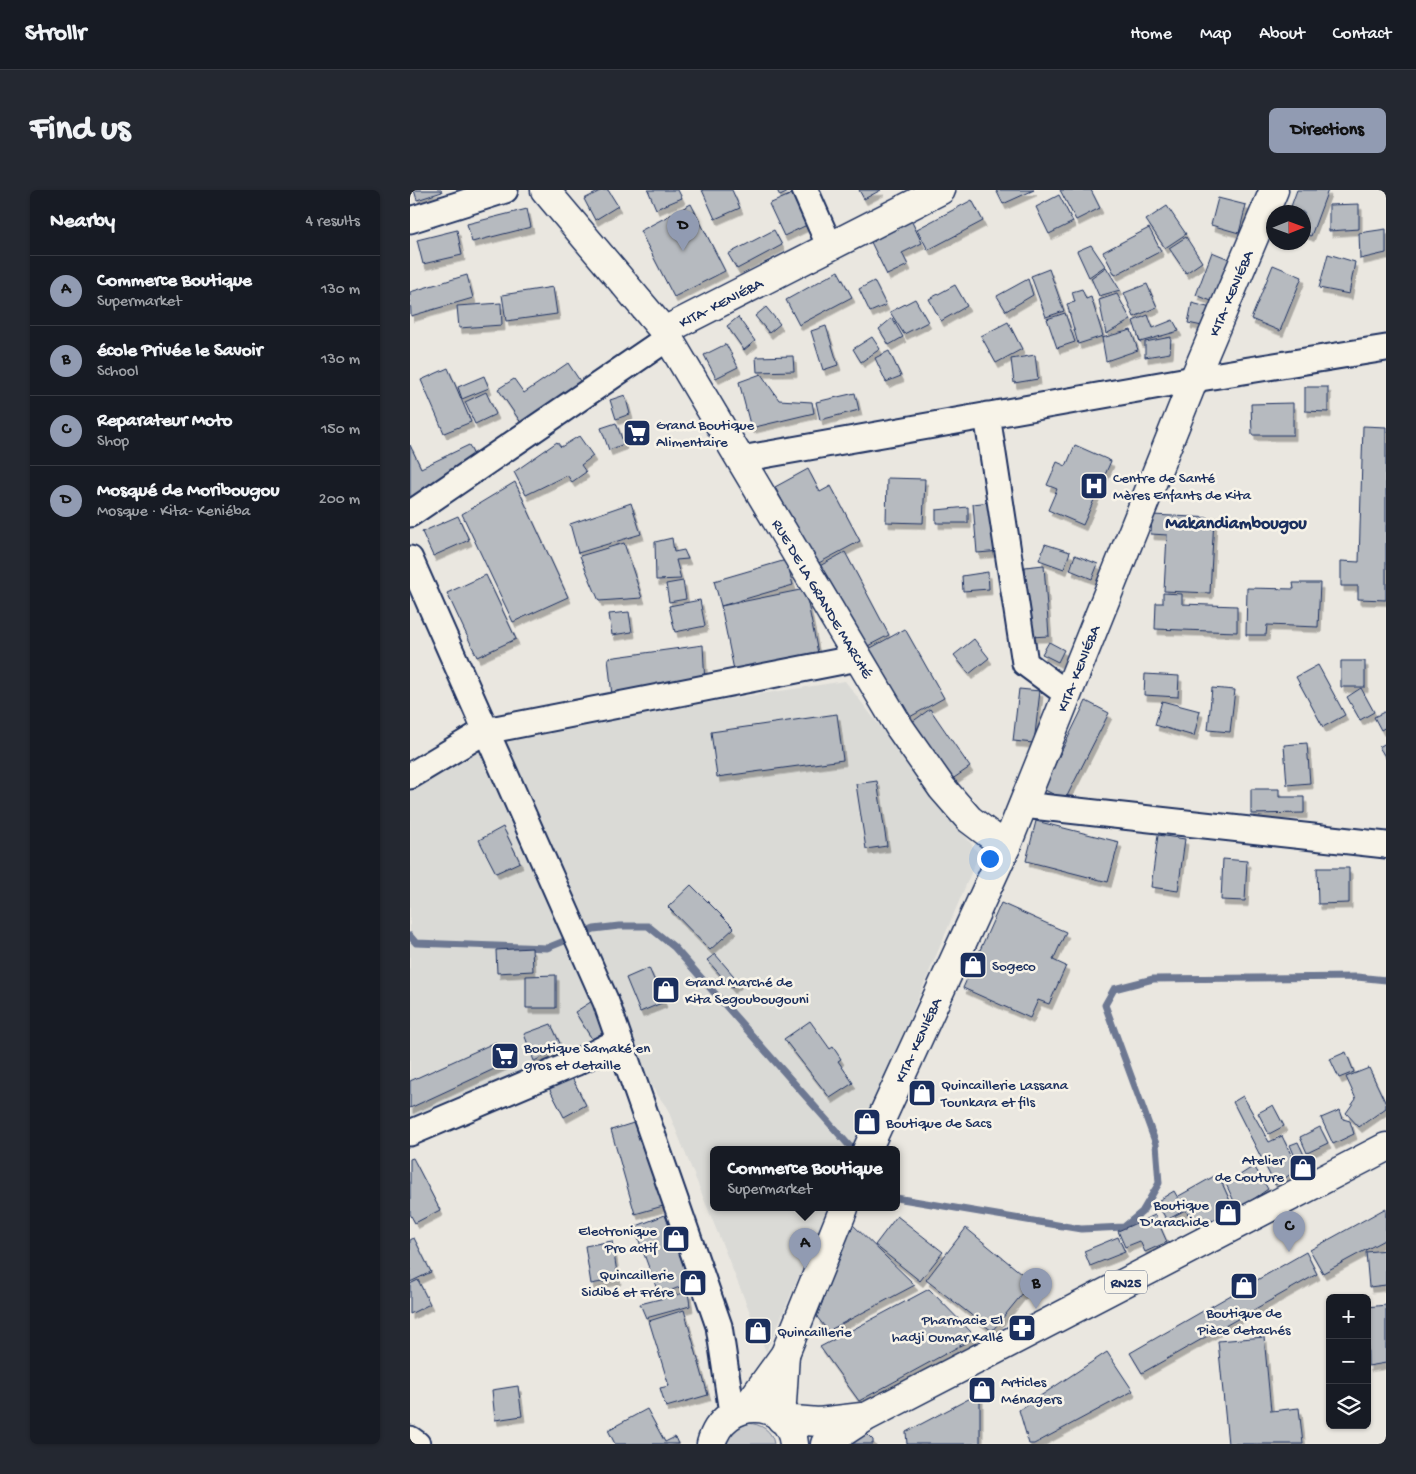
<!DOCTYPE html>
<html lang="en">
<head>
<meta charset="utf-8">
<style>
  :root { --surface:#171b24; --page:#242831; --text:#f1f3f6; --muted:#9ea1a6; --line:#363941; --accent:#919bb2 }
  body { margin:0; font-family:"Gochi Hand",sans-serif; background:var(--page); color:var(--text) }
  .controls { position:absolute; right:15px; bottom:15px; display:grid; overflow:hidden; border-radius:8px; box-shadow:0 1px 4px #0004 }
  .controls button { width:45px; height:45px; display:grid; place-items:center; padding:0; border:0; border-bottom:1px solid var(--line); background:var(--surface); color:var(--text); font:25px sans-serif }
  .compass { position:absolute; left:856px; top:15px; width:45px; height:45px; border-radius:50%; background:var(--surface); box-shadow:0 1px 4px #0004; rotate:89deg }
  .you { position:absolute; left:579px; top:668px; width:18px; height:18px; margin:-12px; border:4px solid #fff; border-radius:50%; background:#1a73e8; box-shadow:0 0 0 8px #1a73e833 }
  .badge { display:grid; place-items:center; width:32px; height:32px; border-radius:50%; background:var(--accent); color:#111; font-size:16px; font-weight:700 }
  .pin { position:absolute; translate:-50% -41px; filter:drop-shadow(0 1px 2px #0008) }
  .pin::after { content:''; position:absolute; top:26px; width:18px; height:15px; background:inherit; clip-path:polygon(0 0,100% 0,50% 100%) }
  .popup { position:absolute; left:300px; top:956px; width:190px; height:65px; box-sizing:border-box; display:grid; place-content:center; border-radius:8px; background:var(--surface); filter:drop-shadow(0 1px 4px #0005); font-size:16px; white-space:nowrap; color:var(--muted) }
  .popup b { font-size:19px; color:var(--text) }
  .popup::after { content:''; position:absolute; left:50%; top:100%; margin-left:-10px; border:10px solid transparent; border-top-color:var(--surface) }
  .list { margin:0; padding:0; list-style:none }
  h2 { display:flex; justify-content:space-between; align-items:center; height:65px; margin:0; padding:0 20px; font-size:21px }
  h2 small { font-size:16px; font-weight:400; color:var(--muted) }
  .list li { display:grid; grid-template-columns:32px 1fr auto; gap:15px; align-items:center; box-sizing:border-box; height:70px; padding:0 20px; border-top:1px solid var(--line) }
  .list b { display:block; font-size:19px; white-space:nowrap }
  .list p { margin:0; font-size:16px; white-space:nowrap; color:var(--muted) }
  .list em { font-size:16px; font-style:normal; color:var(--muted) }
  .icon { flex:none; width:28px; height:28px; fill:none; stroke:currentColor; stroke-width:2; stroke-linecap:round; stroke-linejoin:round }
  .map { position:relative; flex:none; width:976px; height:1254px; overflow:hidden; border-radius:8px }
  header { display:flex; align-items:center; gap:30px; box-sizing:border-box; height:70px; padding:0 25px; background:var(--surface); border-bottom:1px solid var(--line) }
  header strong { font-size:24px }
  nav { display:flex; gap:28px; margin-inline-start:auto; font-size:18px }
  .intro { display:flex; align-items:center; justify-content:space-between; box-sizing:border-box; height:120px; padding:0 30px }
  h1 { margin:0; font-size:35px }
  .button { padding:12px 22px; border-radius:8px; background:var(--accent); color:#111; font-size:18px; font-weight:700 }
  main { display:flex; gap:30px; padding:0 30px }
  aside { flex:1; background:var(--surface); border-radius:8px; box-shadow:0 1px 4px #0004 }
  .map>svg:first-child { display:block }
  .built { fill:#dadad6 }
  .park { fill:#cbcccd; stroke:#737e96 }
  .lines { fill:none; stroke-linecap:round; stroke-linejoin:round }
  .stream { stroke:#6d7892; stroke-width:7 }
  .building { fill:#b6babf; stroke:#1b2f5e; filter:url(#shadow) }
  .minor-casing { stroke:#1b2f5e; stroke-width:29 }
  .major-casing { stroke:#1b2f5e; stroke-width:31 }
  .minor { stroke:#f7f3e8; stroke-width:25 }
  .major { stroke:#f7f3e8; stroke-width:28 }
  .labels { text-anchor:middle; stroke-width:5; stroke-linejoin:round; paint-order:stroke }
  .shield { fill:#f7f3e8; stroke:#5d6a87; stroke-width:1 }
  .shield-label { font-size:14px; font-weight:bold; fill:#1b2f5e }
  .street-label { font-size:15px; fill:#1b2f5e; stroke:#f7f3e8 }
  .poi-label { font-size:15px; fill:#1b2f5e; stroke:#f7f3e8; text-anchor:start }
  .quarter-label { font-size:18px; font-weight:bold; fill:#1b2f5e; stroke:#f7f3e8 }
</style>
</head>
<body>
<header>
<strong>Strollr</strong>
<nav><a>Home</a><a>Map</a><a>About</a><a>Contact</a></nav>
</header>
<div class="intro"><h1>Find us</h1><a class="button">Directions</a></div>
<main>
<aside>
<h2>Nearby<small>4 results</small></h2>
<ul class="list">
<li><span class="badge">A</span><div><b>Commerce Boutique</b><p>Supermarket</p></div><em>130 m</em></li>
<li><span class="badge">B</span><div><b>école Privée le Savoir</b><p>School</p></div><em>130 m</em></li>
<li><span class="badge">C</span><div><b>Reparateur Moto</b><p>Shop</p></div><em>150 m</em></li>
<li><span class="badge">D</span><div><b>Mosqué de Moribougou</b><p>Mosque · Kita- Keniéba</p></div><em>200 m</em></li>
</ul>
</aside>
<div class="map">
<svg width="976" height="1254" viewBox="0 0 976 1254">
  <defs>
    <filter id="shadow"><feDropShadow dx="3" dy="5.5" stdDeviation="0" flood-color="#0004"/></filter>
  </defs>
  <rect width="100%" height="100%" fill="#eae7e0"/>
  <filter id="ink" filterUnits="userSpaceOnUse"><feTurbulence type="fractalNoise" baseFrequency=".02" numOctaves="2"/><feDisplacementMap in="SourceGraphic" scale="10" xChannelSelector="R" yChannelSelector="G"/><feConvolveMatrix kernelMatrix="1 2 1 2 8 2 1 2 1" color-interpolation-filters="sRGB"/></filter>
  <g filter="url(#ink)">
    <path class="built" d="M435,491L569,664L444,960H304V1018H419L356,1162L257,918L209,851L0,943V591L79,546Z"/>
    <path class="park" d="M337,1233C351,1234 362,1240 364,1254H316C319,1243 327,1236 337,1233Z"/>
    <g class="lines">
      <path class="stream" d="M0,746L6,753L137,758L184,739L209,736H238L264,757L443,960
        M486,1008L671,1039L714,1037L732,1022L749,993L746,954L695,815L704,799L743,789L947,787L976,790"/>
    </g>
    <path class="building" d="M4,0H31L32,2L7,10Z
      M192,0H198L208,16L185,30L174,9Z
      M238,0H268L272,8L246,19Z
      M292,0H322L330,18L305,29Z
      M367,0H383L370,6Z
      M449,0H471L454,9Z
      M586,0H624L593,14Z
      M650,0H681L690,18L666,30Z
      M887,0H918L901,46L894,43V22H879Z
      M382,4L397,35L374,46L359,14Z
      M649,5L663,32L639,44L626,17Z
      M808,8L836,15L829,43L801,35Z
      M562,10L573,31L518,60L507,39Z
      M281,14L315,81L264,107L230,41Z
      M949,14V39L919,41V15Z
      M757,16L776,44L755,58L736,30Z
      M117,19L121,37L62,52L57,34Z
      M501,30L512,53L492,63L498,75L477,85L460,50Z
      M739,38L751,61L705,85L693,62Z
      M976,39V63L950,69L949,43Z
      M47,40L52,65L13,74L7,50Z
      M364,40L372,55L327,79L318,64Z
      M776,47L792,72L776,83L759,58Z
      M681,55L695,76L679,87L667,61Z
      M802,62L819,69L804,112L786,105Z
      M918,64L945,72L939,104L909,98Z
      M863,75L892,87L870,141L841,129Z
      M696,77L710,100L689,106L681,88Z
      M639,79L654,121L636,127L621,86Z
      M428,81L442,107L389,135L376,110Z
      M57,85L63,108L1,126L0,102Z
      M618,89L623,105L596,121L587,106Z
      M464,91L476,115L460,122L449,99Z
      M737,94L747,117L724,127L714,103Z
      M545,95L557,116L531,131L519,109Z
      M143,97L147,124L96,131L92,105Z
      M672,99L676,109L681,107L693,146L668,154L657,114L665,112L662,102Z
      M707,104L721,130L696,144L689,110Z
      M505,109L518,132L494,144L480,122Z
      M91,113L92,135L49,138L47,116Z
      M782,113L801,118L797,137L778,133Z
      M356,117L370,134L359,143L345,126Z
      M655,123L665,152L647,158L637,129Z
      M738,125L743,138L763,130L769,141L730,152L723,131Z
      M328,127L345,151L334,160L317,136Z
      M482,128L493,147L479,155L469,139Z
      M598,132L612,159L586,173L571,146Z
      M416,136L428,175L413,180L401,141Z
      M721,140L728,160L696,171L692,148Z
      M462,147L470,159L451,172L443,159Z
      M761,147L760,163L735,167V152Z
      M316,154L328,177L306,188L294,165Z
      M479,161L491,186L476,192L465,168Z
      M625,165L628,189L604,193L601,169Z
      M383,166L384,181L347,182L346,167Z
      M158,173L176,200L116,240L88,199L104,189L114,203Z
      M38,178L61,232L34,243L11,190Z
      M351,184L369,210L402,212L404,223L341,238L329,192Z
      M74,186L79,198L52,209L48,197Z
      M895,197H918V222L895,221Z
      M76,202L86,224L65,234L55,212Z
      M445,203L449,220L410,230L406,212Z
      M215,205L220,224L206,229L200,210Z
      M883,213V245H842L841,214Z
      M206,233L214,254L199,260L191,238Z
      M953,236L976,237V410L948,409V396H931V371L949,372Z
      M169,246L183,266L171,275L176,282L162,292L157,285L116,305L104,282L147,252L151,257Z
      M0,255L11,278L59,255L69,276L0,313Z
      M665,255L701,271L673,335L638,320L647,299L637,295L647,272L656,276Z
      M398,279L410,302L421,296L450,351L405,375L365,297Z
      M477,288L515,289L513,333L476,332Z
      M105,292L158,407L103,432L52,324Z
      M588,311L592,361L567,363L563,314Z
      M221,313L231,344L168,363L160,334Z
      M558,317V333H526V320Z
      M742,325L804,328L800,403L754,401L757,345L741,344Z
      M48,326L59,350L23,366L12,342Z
      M262,348L264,362L274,360L278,369L266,370L271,389L246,390L245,352Z
      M214,353L232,408L189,411L170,366Z
      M635,354L660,362L654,379L629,370Z
      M435,362L479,445L450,460L406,378Z
      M665,365L688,374L682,389L660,380Z
      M376,370L383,395L311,416L304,391Z
      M634,375L639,446L619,447L615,377Z
      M578,382L579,399L553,401L552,386Z
      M76,385L106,449L67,467L37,403Z
      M273,391L276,409L259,412L256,394Z
      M883,393H910L908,437L857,435L856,445H836L837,398L884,399Z
      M395,399L409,468L325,485L311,416Z
      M753,403L772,404V414L827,416V442L745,439L746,413H753Z
      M290,410L295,436L265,442L259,416Z
      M219,422L222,442L202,445L199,424Z
      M495,439L534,508L498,528L459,459Z
      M564,449L579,468L559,484L544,465Z
      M639,452L654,460L648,472L632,464Z
      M293,455L295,495L202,506L198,468Z
      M931,471H955V497H931Z
      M908,475L935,525L913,537L886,487Z
      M735,484L769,486L768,507L734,505Z
      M802,498L825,500L820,542L798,540Z
      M951,498L964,522L950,530L937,507Z
      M609,499L630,501L624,553L603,551Z
      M676,511L699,523L655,610L633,599Z
      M752,511L790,521L784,546L745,535Z
      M520,519L560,577L538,592L498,535Z
      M976,521V537L971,540L964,527Z
      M427,524L433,570L307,587L301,542Z
      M897,553L900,593L877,595L874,555Z
      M976,553V568L969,557Z
      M467,591L477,656L456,659L446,594Z
      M841,599H869V607H894V623L841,624Z
      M626,631L709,652L698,692L616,671Z
      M93,637L110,672L86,683L69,650Z
      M748,645L775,649L768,701L741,697Z
      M813,669L837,671L835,711L811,710Z
      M907,678H939V713L908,714Z
      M281,695L324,738L300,760L258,717Z
      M591,713L656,742L643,770L656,776L639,814L628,810L620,828L553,798Z
      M122,758L123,781L87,783L86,760Z
      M305,764L329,792L322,798L297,770Z
      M239,778L254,812L230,822L216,788Z
      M146,785V818H116V786Z
      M187,808L204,836L182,849L165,822Z
      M400,831L420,859L423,857L431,869L428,871L443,893L420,908L374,849Z
      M141,834L152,858L124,871L114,844Z
      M86,852L95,874L0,918V891Z
      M936,862L944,882L929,888L920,869Z
      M959,878L976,914V918L949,937L936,923L946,909L936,887Z
      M158,880L176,915L154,927L138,896Z
      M833,906L859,952L872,946L888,979L865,995L823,912Z
      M863,915L874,936L859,944L848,923Z
      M930,920L933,929L940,931L944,944L923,954L911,928Z
      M230,931L253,1016L225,1024L201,940Z
      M910,937L918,953L897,963L890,947Z
      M888,952L894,965L886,969L880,955Z
      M3,968L30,1020L5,1033L0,1024V969Z
      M844,976L858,999L828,1020L816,994Z
      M808,984L824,1020L790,1043L767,1007Z
      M764,1001L775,1020L757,1030L746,1012Z
      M976,1018V1049L913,1083L900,1060Z
      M255,1025L280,1093L249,1105L224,1037Z
      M745,1025L757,1052L735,1062L730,1051L715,1057L708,1041Z
      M487,1026L533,1062L510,1091L465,1055Z
      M441,1033L505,1095L418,1141L407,1127Z
      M556,1038L622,1092L582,1141L516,1090Z
      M708,1047L715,1062L680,1076L674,1061Z
      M4,1048L21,1082L0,1092V1050Z
      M202,1051L208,1089L181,1094L175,1056Z
      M976,1060V1095L959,1097L956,1062Z
      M896,1062L907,1084L732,1183L720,1163Z
      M8,1090L20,1114L0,1124V1094Z
      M519,1099L566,1147L449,1211L410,1157Z
      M278,1102L280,1116L236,1128L230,1114Z
      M976,1115V1173L958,1176L957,1117Z
      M274,1120L298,1205L256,1217L250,1198L259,1196L239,1131Z
      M854,1147L861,1221L889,1218L893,1254H818L808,1151Z
      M697,1162L723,1201L624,1254H619L609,1220Z
      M108,1196L112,1226L85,1230L82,1200Z
      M570,1203V1254H497L496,1242Z
      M237,1219L255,1252L265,1247L268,1254H205L198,1240Z
      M454,1241L463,1250V1254H438Z"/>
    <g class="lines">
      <defs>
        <path id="minor" d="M395,0L420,57
          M0,30L95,0
          M577,225L615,473L657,504
          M331,269L784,189L976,158
          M0,324L259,147
          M0,369L196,812L309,1136L322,1223
          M0,586L75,541L448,468
          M613,615L976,655
          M0,943L165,873L209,851
          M0,1249L7,1254"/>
        <g id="major">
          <path id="s1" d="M135,0L254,141L531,0"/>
          <path id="s2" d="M254,141L490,538L532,598L559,629L596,657"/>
          <path id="s3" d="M457,960L596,657L784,189L864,0"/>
          <path d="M375,1164L371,1229L409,1232L452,1227"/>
          <path d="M336,1218L375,1164L434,1018"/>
          <path d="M301,1254C314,1205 379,1207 384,1254"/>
          <path d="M415,1254L456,1227L976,957"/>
        </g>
      </defs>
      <use href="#minor" class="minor-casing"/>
      <use href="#major" class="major-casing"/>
      <use href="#minor" class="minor"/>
      <use href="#major" class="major"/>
    </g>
  </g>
  <defs>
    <symbol id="supermarket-square" viewBox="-11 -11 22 22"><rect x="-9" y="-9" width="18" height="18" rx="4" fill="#1b2f5e" stroke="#f7f3e8"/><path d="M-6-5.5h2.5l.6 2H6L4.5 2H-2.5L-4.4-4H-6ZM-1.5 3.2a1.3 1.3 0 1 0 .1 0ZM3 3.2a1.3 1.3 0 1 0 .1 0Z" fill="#fff"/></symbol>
    <symbol id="hospital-square" viewBox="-11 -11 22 22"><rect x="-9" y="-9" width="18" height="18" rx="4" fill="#1b2f5e" stroke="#f7f3e8"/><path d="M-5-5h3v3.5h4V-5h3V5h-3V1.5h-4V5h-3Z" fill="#fff"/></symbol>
    <symbol id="shop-square" viewBox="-11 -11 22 22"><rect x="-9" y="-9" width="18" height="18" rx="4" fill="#1b2f5e" stroke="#f7f3e8"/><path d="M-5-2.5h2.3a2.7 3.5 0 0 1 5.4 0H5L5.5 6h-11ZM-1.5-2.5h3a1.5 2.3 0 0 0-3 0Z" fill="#fff"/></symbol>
    <symbol id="pharmacy-square" viewBox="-11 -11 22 22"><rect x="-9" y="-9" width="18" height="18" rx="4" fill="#1b2f5e" stroke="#f7f3e8"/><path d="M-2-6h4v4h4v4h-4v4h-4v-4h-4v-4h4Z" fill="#fff"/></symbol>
  </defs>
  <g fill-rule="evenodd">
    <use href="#supermarket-square" x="211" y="227" width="32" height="32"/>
    <use href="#hospital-square" x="668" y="280" width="32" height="32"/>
    <use href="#shop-square" x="547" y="759" width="32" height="32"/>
    <use href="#shop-square" x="240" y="784" width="32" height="32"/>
    <use href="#supermarket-square" x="79" y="850" width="32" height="32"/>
    <use href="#shop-square" x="496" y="887" width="32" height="32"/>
    <use href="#shop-square" x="441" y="916" width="32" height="32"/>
    <use href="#shop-square" x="877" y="962" width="32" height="32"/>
    <use href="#shop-square" x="802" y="1007" width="32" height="32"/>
    <use href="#shop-square" x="250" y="1033" width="32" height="32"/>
    <use href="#shop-square" x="267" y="1077" width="32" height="32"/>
    <use href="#shop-square" x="818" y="1080" width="32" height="32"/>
    <use href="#pharmacy-square" x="596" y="1122" width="32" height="32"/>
    <use href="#shop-square" x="332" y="1125" width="32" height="32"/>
    <use href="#shop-square" x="556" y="1184" width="32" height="32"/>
  </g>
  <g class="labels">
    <rect class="shield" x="695" y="1080.5" width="42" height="23" rx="4"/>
    <g class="shield-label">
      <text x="716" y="1097">RN25</text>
    </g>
    <g class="street-label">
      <text dy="5" stroke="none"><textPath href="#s3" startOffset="931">KITA- KENIÉBA</textPath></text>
      <text dy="5" stroke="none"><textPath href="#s1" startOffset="248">KITA- KENIÉBA</textPath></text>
      <text dy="5" stroke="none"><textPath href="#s2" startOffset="311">RUE DE LA GRANDE MARCHÉ</textPath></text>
      <text dy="5" stroke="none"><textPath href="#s3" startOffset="526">KITA- KENIÉBA</textPath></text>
      <text dy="5" stroke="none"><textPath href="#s3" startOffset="121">KITA- KENIÉBA</textPath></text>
    </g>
    <g class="poi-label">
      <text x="246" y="239">Grand Boutique<tspan x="246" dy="17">Alimentaire</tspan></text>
      <text x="703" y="292">Centre de Santé<tspan x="703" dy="17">Mères Enfants de Kita</tspan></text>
      <text x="582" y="780">Sogeco</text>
      <text x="275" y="796">Grand Marché de<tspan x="275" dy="17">Kita Segoubougouni</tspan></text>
      <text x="114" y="862">Boutique Samaké en<tspan x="114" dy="17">gros et detaille</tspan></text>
      <text x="531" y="899">Quincaillerie Lassana<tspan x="531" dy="17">Tounkara et fils</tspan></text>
      <text x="476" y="937">Boutique de Sacs</text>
      <text x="874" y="974" text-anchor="end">Atelier<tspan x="874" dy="17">de Couture</tspan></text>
      <text x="799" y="1019" text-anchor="end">Boutique<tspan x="799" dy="17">D'arachide</tspan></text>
      <text x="247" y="1045" text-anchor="end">Electronique<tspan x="247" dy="17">Pro actif</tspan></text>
      <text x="264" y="1089" text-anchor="end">Quincaillerie<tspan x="264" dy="17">Sidibé et Frére</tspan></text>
      <text x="834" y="1127" text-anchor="middle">Boutique de<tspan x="834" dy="17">Pièce detachés</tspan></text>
      <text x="593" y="1134" text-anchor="end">Pharmacie El<tspan x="593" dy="17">hadji Oumar Kallé</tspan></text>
      <text x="367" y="1146">Quincaillerie</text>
      <text x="591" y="1196">Articles<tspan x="591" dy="17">Ménagers</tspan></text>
    </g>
    <g class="quarter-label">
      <text x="826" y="338">Makandiambougou</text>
    </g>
  </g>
</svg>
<div class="controls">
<button>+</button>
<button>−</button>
<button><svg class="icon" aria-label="layers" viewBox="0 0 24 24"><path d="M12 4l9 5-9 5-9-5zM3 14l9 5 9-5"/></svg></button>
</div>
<svg class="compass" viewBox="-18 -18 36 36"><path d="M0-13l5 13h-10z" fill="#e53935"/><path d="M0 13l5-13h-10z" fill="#9ea1a6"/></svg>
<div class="you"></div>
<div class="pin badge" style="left:395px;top:1079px">A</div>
<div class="popup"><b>Commerce Boutique</b>Supermarket</div>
<div class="pin badge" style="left:626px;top:1119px">B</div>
<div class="pin badge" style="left:879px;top:1062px">C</div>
<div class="pin badge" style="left:273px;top:61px">D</div>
</div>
</main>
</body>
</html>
